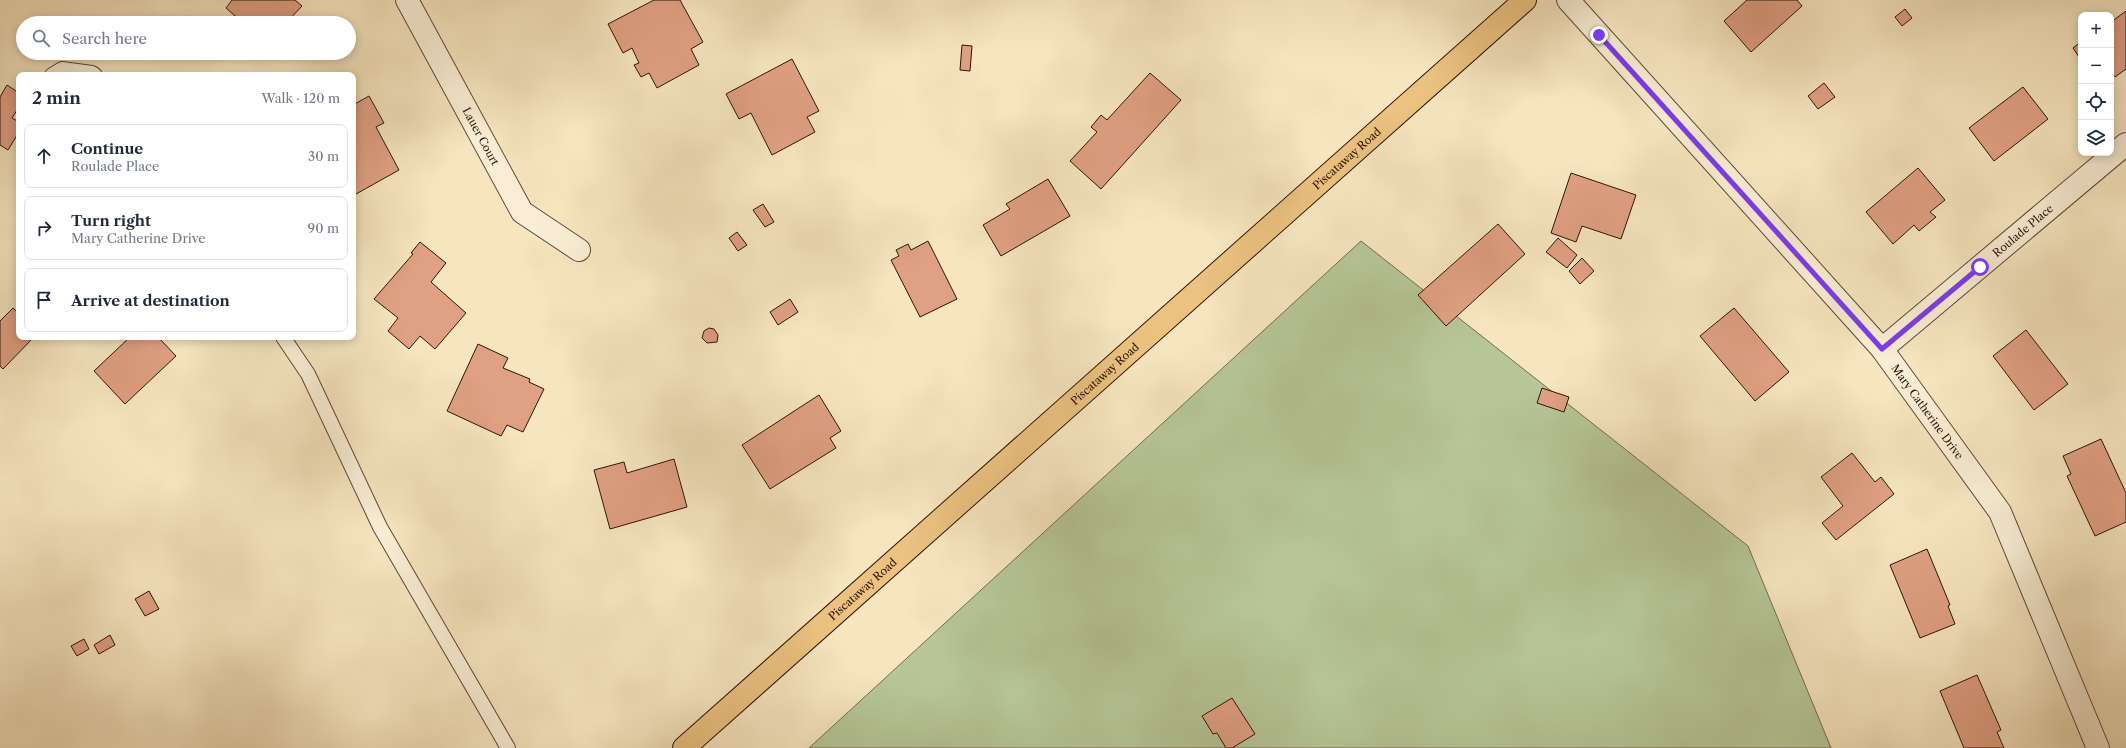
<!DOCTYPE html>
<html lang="en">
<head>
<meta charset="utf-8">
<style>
  :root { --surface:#fff; --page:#f6f6f7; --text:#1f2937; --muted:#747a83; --line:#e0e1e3 }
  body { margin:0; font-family:"Libre Caslon Text",serif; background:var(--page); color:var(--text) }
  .controls { position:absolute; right:12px; top:12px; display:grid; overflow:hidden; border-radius:8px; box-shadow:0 2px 10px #0003 }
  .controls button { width:36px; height:36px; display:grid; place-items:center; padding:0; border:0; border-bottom:1px solid var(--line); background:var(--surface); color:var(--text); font:20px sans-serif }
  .stop { position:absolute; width:12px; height:12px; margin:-9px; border:3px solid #7c3aed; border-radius:50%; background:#fff }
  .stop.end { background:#7c3aed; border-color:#fff; box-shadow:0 1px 4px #0008 }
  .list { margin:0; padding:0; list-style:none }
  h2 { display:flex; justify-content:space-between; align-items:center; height:52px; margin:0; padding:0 16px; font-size:17px }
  h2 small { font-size:13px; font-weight:400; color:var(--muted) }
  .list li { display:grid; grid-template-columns:26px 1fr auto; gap:12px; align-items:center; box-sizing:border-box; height:64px; margin:0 8px 8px; padding:0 8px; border:1px solid var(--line); border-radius:8px }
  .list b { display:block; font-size:15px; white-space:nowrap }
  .list p { margin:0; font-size:13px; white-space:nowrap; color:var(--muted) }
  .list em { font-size:13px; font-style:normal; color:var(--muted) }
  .icon { flex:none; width:22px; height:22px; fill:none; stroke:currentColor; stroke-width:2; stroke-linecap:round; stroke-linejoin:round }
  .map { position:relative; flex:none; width:2126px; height:748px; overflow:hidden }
  .search { position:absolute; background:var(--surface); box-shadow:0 2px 10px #0003; left:16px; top:16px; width:340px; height:44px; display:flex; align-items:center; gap:10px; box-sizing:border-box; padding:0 14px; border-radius:22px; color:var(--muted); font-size:15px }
  .panel { position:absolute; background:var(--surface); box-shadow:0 2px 10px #0003; left:16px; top:72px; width:340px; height:268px; border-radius:8px }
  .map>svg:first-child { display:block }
  .green { fill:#b6c697; stroke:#716d50 }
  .building { fill:#e0a083; stroke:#2c1408 }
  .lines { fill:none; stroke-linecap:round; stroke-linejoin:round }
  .service-casing { stroke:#5e4836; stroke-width:16 }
  .minor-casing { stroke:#5e4836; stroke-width:24 }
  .primary-casing { stroke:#2c1408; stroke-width:24 }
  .service { stroke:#f9eed5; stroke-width:14 }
  .minor { stroke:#f9eed5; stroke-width:22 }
  .primary { stroke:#ebc280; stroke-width:22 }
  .route { stroke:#7c3aed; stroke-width:5 }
  .labels { text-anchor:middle; stroke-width:3; stroke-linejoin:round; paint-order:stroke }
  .street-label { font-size:11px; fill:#2c1408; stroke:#f9eed5 }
</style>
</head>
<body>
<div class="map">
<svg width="2126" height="748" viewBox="0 0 2126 748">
  <rect width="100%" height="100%" fill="#f6e5bf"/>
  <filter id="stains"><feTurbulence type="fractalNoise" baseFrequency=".005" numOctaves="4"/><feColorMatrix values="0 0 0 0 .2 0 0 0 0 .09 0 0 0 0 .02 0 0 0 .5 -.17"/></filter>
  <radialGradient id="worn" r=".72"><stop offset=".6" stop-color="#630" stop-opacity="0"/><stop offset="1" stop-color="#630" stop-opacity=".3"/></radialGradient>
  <path class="green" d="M1361,241L1748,546L1831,748H809Z"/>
  <path class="building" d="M232,0H295L302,6L286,23H261L256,18L251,23H243L226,8Z
    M654,0H680L703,42L691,49L699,65L657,88L649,73L641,77L634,65L639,63L632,48L623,53L608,24Z
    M1747,0H1797L1802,6L1751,52L1724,21Z
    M1905,9L1912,18L1902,26L1895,17Z
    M2126,11V69L2115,77L2111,72V22Z
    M2081,42V60L2073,48Z
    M962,45L972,46L970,71L960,70Z
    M792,59L819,111L807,117L815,132L772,155L751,113L739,119L726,94Z
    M1150,73L1181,100L1101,189L1070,161L1097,132L1091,127L1101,115L1107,120Z
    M1824,83L1835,97L1818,109L1808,96Z
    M7,85L19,93V107L12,118L19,122V132L8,150L0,145V97Z
    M2023,87L2048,119L1994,161L1969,128Z
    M369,96L384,123L376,127L399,170L356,194L353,188V105Z
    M1918,168L1945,200L1930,212L1936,217L1919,231L1914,225L1893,244L1866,212Z
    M1571,173L1636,195L1621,239L1582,226L1576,242L1551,233Z
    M1048,179L1070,216L1001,256L983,225L1010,209L1006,204Z
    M763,204L774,222L765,227L753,210Z
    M1498,224L1525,254L1446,326L1418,295Z
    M737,232L747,245L738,251L729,238Z
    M1558,238L1577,255L1567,268L1546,252Z
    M928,241L957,299L920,317L891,260L899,256L896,250L908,244L911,250Z
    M420,242L446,263L431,282L466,313L435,349L420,336L409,349L388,331L398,318L374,299L413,254L411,253Z
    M1582,258L1594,271L1580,284L1569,271Z
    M790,299L798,312L778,325L770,312Z
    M13,308L19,314V337H34L3,369L0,366V321Z
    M1734,308L1789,372L1755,401L1700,336Z
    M709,328L714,329L718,335L717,342L707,343L702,338L704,331Z
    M2026,330L2068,384L2034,410L1993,356Z
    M130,337H158L176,356L125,404L94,371Z
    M478,344L508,358L503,368L530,379L529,382L544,389L523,432L507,425L501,436L447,411Z
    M1542,388L1569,397L1564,412L1537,403Z
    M819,395L841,431L830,438L836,448L770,489L742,445Z
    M2101,439L2126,493V522L2095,536L2067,476L2071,474L2063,456Z
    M1852,453L1875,482L1881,477L1894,494L1836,540L1822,523L1843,506L1821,477Z
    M674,459L687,507L610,529L594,470L624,462L627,473Z
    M1927,549L1950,605L1948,606L1955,624L1920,638L1890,565Z
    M149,591L159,609L145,616L135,599Z
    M110,635L115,645L99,654L94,645Z
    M84,639L89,649L77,656L71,646Z
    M1977,675L2001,730L1997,732L2004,748H1964L1940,691Z
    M1232,698L1255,734L1232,748H1226L1217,733L1213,734L1202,716Z"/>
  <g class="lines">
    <defs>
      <path id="service" d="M52,75L62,69L92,73L95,75
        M283,337L308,374L380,527L508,748"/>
      <g id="minor">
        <path id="s1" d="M407,0L522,212L579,250"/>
        <path id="s2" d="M1568,0L1882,349L2000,512L2098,748"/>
        <path id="s3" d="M1882,349L2126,144"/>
      </g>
      <g id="primary">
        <path id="s4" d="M684,748L1525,0"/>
      </g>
    </defs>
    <use href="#service" class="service-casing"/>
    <use href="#minor" class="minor-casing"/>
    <use href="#primary" class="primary-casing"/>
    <use href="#service" class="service"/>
    <use href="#minor" class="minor"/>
    <use href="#primary" class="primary"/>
  </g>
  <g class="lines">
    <path class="route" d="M1599,35L1882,349L1980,267"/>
  </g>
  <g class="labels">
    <g class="street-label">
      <text dy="4" stroke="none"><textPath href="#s1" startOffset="155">Lauer Court</textPath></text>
      <text dy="4" stroke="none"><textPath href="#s4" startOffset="887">Piscataway Road</textPath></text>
      <text dy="4" stroke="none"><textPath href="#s3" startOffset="184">Roulade Place</textPath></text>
      <text dy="4" stroke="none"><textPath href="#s4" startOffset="563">Piscataway Road</textPath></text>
      <text dy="4" stroke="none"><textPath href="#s2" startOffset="547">Mary Catherine Drive</textPath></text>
      <text dy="4" stroke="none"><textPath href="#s4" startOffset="239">Piscataway Road</textPath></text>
    </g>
  </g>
  <rect width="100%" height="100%" filter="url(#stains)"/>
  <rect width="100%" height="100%" fill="url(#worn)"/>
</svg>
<div class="controls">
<button>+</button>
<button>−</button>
<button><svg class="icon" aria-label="locate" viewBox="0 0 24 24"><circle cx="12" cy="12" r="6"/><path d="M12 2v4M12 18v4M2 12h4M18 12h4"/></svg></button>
<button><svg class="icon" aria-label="layers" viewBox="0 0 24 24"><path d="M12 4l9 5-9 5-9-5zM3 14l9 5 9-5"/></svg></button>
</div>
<div class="stop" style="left:1980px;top:267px"></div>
<div class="stop end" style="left:1599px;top:35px"></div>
<div class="search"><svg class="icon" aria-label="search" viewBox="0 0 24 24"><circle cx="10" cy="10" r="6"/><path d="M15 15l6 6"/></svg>Search here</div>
<section class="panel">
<h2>2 min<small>Walk · 120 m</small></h2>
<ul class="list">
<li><svg class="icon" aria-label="ahead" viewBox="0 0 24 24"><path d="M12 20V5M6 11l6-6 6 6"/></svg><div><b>Continue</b><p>Roulade Place</p></div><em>30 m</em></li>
<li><svg class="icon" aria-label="right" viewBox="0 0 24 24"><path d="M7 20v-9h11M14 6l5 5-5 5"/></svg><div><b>Turn right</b><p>Mary Catherine Drive</p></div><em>90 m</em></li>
<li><svg class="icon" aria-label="arrive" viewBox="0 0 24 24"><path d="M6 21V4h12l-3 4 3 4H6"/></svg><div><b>Arrive at destination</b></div></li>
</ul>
</section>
</div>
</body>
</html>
